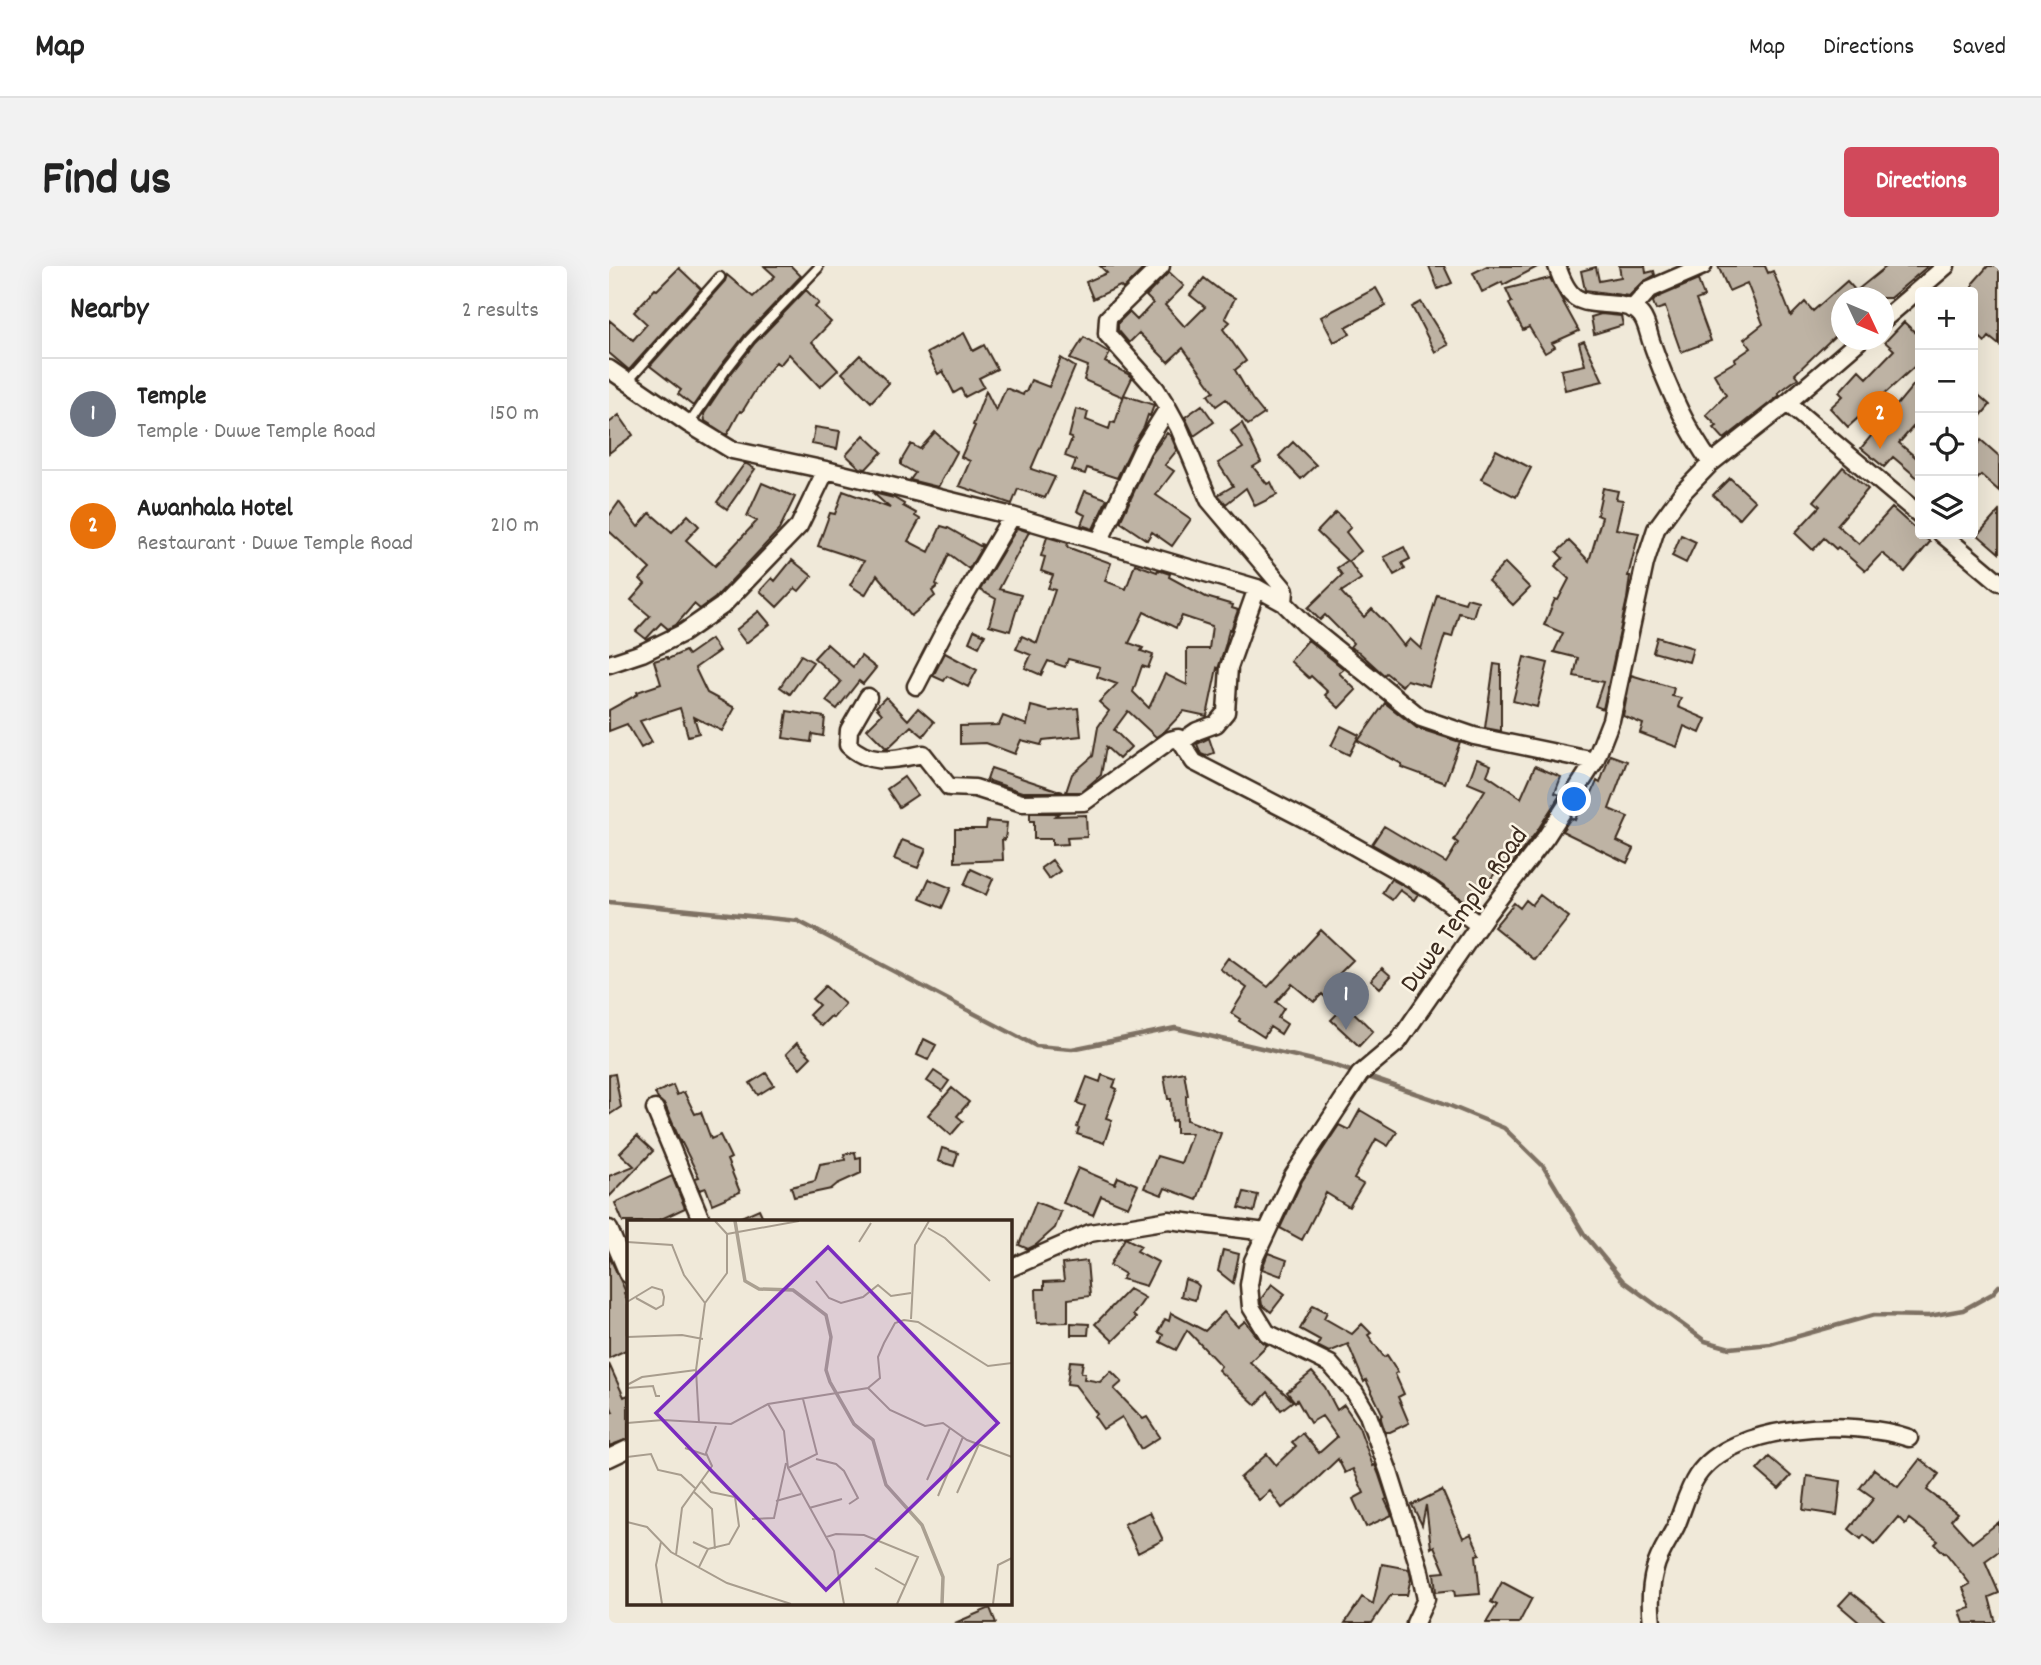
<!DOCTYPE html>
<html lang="en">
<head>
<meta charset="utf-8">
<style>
  :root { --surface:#fff; --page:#f2f2f2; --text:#222; --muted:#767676; --line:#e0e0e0; --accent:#d1495b }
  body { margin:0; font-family:Dekko,sans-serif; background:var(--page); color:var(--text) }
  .controls { position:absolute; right:21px; top:21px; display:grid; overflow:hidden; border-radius:7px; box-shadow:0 7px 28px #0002 }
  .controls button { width:63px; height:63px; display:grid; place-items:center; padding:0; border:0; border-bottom:2px solid var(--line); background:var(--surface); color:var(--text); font:35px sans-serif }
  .compass { position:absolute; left:1222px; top:21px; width:63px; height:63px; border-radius:50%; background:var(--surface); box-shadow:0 7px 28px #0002; rotate:134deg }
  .you { position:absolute; left:966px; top:534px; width:24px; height:24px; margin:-18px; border:5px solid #fff; border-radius:50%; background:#1a73e8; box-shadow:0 0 0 10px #1a73e833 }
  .badge { display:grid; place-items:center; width:46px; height:46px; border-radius:50%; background:var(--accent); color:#fff; font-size:23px; font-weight:700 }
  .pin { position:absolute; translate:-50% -58px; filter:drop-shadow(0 2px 4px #0008) }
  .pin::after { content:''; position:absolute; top:37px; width:24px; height:21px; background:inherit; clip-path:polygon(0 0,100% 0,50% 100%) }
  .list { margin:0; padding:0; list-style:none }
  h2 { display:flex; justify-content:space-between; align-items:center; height:91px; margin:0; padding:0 28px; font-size:30px }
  h2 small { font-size:23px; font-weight:400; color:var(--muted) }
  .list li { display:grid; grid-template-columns:46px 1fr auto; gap:21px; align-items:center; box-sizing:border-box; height:112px; padding:0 28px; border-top:2px solid var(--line) }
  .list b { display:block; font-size:26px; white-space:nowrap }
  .list p { margin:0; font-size:23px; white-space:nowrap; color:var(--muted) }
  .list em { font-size:23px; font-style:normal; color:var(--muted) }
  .icon { flex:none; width:38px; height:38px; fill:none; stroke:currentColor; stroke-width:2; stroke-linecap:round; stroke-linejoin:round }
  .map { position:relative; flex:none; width:1390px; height:1357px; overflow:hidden; border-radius:7px }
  header { display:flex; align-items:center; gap:42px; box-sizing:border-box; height:98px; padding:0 35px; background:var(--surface); border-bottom:2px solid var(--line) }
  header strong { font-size:33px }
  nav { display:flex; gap:38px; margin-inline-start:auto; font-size:24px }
  .intro { display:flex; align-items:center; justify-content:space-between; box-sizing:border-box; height:168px; padding:0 42px }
  h1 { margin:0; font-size:49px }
  .button { padding:18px 32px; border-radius:7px; background:var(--accent); color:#fff; font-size:24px; font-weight:700 }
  main { display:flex; gap:42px; padding:0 42px }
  aside { flex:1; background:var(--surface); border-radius:7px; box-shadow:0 7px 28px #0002 }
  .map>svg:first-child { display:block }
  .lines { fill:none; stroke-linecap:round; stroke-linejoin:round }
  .stream { stroke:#7e7163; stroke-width:4.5 }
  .building { fill:#beb3a4; stroke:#3b2a1e; stroke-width:2; fill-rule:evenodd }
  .lane-casing { stroke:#3b2a1e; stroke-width:13 }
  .street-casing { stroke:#3b2a1e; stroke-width:21 }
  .lane { stroke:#fcf5e5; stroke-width:8 }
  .street { stroke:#fcf5e5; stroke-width:16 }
  .labels { text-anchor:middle; stroke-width:5; stroke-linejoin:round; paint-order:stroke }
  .street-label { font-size:28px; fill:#3b2a1e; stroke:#fcf5e5 }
  .inset-river { fill:none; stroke:#aaa091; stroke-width:3.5 }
  .inset-road { fill:none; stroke:#a89d8e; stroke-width:2 }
  .view { fill:#7b2cbf; fill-opacity:0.15; stroke:#7b2cbf; stroke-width:3.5 }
  .inset-edge { fill:none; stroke:#3b2a1e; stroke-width:3.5 }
</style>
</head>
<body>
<header>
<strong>Map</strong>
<nav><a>Map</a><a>Directions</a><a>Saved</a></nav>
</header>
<div class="intro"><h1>Find us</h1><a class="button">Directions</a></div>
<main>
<aside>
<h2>Nearby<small>2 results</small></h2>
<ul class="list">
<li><span class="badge" style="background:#6b7280">1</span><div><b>Temple</b><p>Temple · Duwe Temple Road</p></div><em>150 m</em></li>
<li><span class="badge" style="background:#e8710a">2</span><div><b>Awanhala Hotel</b><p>Restaurant · Duwe Temple Road</p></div><em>210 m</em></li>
</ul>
</aside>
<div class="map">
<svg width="1390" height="1357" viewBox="0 0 1390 1357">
  <rect width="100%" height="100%" fill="#f0e9d9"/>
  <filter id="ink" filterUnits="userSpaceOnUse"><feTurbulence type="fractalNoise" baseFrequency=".0143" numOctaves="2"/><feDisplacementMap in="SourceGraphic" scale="14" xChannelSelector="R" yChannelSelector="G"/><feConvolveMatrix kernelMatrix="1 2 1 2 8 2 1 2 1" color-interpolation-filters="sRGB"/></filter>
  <g filter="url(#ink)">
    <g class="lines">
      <path class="stream" d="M0,636L189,655L427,780L463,783L566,762L721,798L747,807
        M756,810L832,836L895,862L934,900L975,968L1014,1015L1096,1075L1121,1082L1161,1078L1265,1049L1320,1050L1354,1044L1383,1028L1390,1020"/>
    </g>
    <path class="building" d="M155,0H182L192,10L136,69L111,101L84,140L69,128L72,124L41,100L116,15L118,9L144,31L166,10Z
      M491,0H530L534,3L514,23L511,20L484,33L477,16L498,7Z
      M820,0H835L843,17L829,23Z
      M878,0H930L894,19L893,16L873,26L864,7Z
      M1010,0H1036L1037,7L1045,5L1046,9L1034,16L1020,30L976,24L972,5L987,1L990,15L1012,11Z
      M1109,0H1156L1159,7L1164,5L1182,50L1196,36L1204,45L1238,15L1247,25L1278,0H1319L1281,32H1233V63L1186,108L1189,112L1169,127L1171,129L1115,173L1105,162L1108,160L1097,149L1117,129L1105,108L1127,95L1126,93L1142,82L1135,73L1154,58L1138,17L1120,25Z
      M1379,0H1390V79L1380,71L1376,76L1364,65V17Z
      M70,2L92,23L20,104L0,87V54L24,74L38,58L25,46L46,23L48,24Z
      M560,6L575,20L556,39L576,61L596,41L581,29L595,12L612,25L626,32L616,52L621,56L614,63L637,95L626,104L643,133L655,148L639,159L617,133L607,140L599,129L605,125L574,82L559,96L530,67L520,77L509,64V57L520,46L528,54L544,37L537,30Z
      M941,12L970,65L943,77L946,81L936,87L920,61L914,64L900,38L903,36L897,23Z
      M1089,14L1095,31L1087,34L1102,75L1072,86L1056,41L1047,44L1044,36L1047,32Z
      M767,22L777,40L737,61L741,68L725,76L712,51Z
      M197,24L210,37L206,41L222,56L203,76L229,104L211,121L180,88L171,99L167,96L152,115L133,146L131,145L118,169L96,155L95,148L121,109L146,77Z
      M812,36L839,79L826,86L803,41Z
      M992,48L1012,50L1014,59L985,68L982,51Z
      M1295,56L1311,71V107L1305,101L1239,161L1221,142L1234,130L1230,126L1250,104L1258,112L1285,84L1276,76Z
      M355,67L364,85L375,79L388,103L370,112L375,121L356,131L352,123L345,127L334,105L329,108L318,87Z
      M475,71L501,87L496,96L519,108L523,112L514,131L475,114L479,100L461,93Z
      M975,75L994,115L956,124L952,104L976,99L970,77Z
      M251,89L280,117L262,136L233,107Z
      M452,92L466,101L422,203L446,211L436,232L409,223L403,238L350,220L361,195L352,191L366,160L364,159L377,125L387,145L397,122L414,129L415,126H417L422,114L440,121Z
      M1311,111V153L1290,177L1311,195V214L1284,191L1275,201L1252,182Z
      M1364,124L1381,139L1364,159Z
      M515,129L545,139L541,150L539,149L535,161L524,179L508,212L478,202L476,208L463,204L467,194L456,190L463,172L460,171L467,143L479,146L477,154L500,163L502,156L506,157Z
      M593,139L605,156L585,170L576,151Z
      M10,149L24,169L0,187V157Z
      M633,157L652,196L644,201L658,218L662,216L668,229L646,240L637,222L617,238L609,229L624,220L609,197L634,182L622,165Z
      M206,161L231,165L228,183L203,178Z
      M326,166L348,186L329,221L301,214L306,207L292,199V195L302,178L311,183Z
      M558,167L562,170L568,184L556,199L565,205L547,229L582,253L563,280L543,266L538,274L511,256L542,189Z
      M255,169L273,186L257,203L251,202L237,189Z
      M1372,174L1390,190V225L1372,209L1364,218V184Z
      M684,176L707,199L692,213L670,190Z
      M887,184L922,202L907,231L872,213Z
      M136,197L146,203L118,243L108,236Z
      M1234,201L1259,223L1228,259L1250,278L1283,242L1321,276L1296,306L1273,287L1256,305L1229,281L1227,283L1215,272L1204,284L1186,267L1211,240L1205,235Z
      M1121,212L1146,235L1130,253L1104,229Z
      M153,217L186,231L170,264L106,332L91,343L85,338L67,359L59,363L52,357L37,373L27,365L41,350L22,334L36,318L31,313L41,303L0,265V250L10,236L29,261L41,247L63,266L79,249L90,260L77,274L106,300L148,255L138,250Z
      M994,222L1009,225L1007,233L1014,234L1007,263L1030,267L1019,310H1021L1018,333L994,443L986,440L994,416L965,410L969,392L945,386L954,367L935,359L946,333L949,334L960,313L946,300L954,292L948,286L960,275L980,295L993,251L988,249Z
      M234,225L281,242L264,227L285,232L295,238L294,240L307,247L306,250L311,253L299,275L320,286L332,260L339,262L371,280L372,278L374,279L360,303L340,288L327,318L329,320L323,325L326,330L302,350L268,309L256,329L241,319L255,295L209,280L221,247L226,248Z
      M476,225L498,233L484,263L472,259L476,249L468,245Z
      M1390,245V287L1369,269Z
      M727,246L742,261L737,266L752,285L740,295L752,313L732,326L755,351L763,343L777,357L795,380L801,373L812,383L828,329L856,337L858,332L869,335L864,351L850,347L843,371L836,369L820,420L798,414L793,420L777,407L775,409L750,386L741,381L744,377L716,349L711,354L699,342L733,309L728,302L738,295L708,266Z
      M408,262L420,266L390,323L412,329L401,365L380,359L387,333L371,324Z
      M1072,269L1087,276L1077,297L1063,290Z
      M438,271L459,277L458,281L502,297L496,315L517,323L526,298L548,306L549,304L561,308L560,311L597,331L624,339L623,342L629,344L622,364L620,363L617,377L609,403L608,402L598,450L575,445L556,465L547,471L519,445L505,464L522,481L510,493L497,481L492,509L472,526H457L463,508L484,490L489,461L500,445L490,436L508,418L488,411L491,401L459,393L456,401L439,395L432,409L416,402L422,389L407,383L413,370L428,377L446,324L439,322L444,309L432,305L436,291L432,290ZM535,346L567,362L573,350L603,360L600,383H578V419L556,408L540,442L524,426L533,400L539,402L544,389L532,385L534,382L520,377Z
      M795,281L801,293L793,297L796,303L785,309L775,291Z
      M183,294L203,310L190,325L186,322L168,341L151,325L163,312L166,315Z
      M896,297L921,322L904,339L879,315Z
      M150,345L161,358L137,377L127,364Z
      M365,364L376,369L370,381L360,376Z
      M1048,371L1084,382L1080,396L1044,386Z
      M102,373L110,385L86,402L98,427L126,442L113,465L85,451L90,467L79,470L71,442L31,455L43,476L32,482L18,458L0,465V444L29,428L28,426L52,418L45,395L58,391L59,393L76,385L79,389Z
      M699,374L735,403L730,407L747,424L730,442L716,429L719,426L702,410L700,412L681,395Z
      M218,378L244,401L252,390L267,402L254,418L250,415L228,443L217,435L232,416L205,392Z
      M336,387L368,404L359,421L338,410L335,415L324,410Z
      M192,389L204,396L181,428L171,421Z
      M915,391L939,397L928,441L904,435Z
      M885,398L892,399V465L876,462Z
      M1022,409L1065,422L1063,430L1072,432L1069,441L1097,453L1091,467L1075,460L1068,481L1031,467L1034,458L1014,450Z
      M277,431L299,454L309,442L325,456L314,470L302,460L278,483L258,463L273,448L267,441Z
      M776,437L808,462L851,476L836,517L792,501L793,498L749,475Z
      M422,440L441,445L469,442L472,470L434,474L432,479L412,474L406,488L377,477L351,478V460L390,459L394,450L418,459Z
      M178,445L216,451L214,470L203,468L202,476L174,472Z
      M732,460L750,469L740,489L722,480Z
      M600,472L605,487L597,490L592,488L588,478Z
      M1001,489L1018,495L1000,543L1019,551L1008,575L1025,583L1018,597L953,565L962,552L966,554L975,532L980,534L988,515L991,517Z
      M868,493L882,499L878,509L912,532L926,500L952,511L946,527L951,529L928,565L896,607L889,603L862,640L826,614L763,578L775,560L837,597L849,577L845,574L876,524L859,517Z
      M382,502L454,526H413L378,514Z
      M295,511L308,529L290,541L278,523Z
      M421,547H450L446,550L477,549L478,571L458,572L459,578L443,579V573H425V555H421Z
      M378,555L398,557L396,574L393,573L394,594L346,596V563H377Z
      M293,574L317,583L309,602L285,593Z
      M443,594L451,605L440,613L432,602Z
      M362,603L384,613L377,629L355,619Z
      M320,613L342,622L333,642L311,633Z
      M782,613L809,628L805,634L791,624L783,634L773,627Z
      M931,629L960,651L926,694L885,661L905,637L911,642L917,634L923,639Z
      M712,664L744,694L721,717L726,722L717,732L713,728L705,736L683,718L667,736L675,742L669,752L678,758L672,768L661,761L655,771L630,755L631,753L622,747L638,722L611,703L619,692L659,721Z
      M773,702L782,710L771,722L762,714Z
      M216,720L236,738L224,752L222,750L212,760L200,749L210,739L203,733Z
      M737,739L764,765L750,780L722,754Z
      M315,773L327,779L319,794L308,789Z
      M188,777L202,791L191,802L177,788Z
      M325,805L340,815L333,825L318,815Z
      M575,806L579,830H577L578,854L612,867L588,934L556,922L553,929L535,922L548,890L572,897L583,867H567V854L563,855L562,833H559L555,810Z
      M157,807L165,819L149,829L141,817Z
      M6,808L12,841L0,849V809Z
      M493,809L507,814L504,821L508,823L497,852L503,854L495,877L468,868L470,862L468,861L476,840L468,837L478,811L491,816Z
      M64,819L68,829L75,826L86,848L92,846L102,873L111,869L122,892L118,894L131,926L103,938L97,922L91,924L86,912L90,911L73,877H72L56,839L49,833L46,827Z
      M343,822L360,836L348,850L354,855L342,869L319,849Z
      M751,844L788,866L779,880L767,873L745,913L754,918L740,941L717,927L693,974L671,962L693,915L730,859L740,864Z
      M28,870L44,885L0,931V910L25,900L11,887Z
      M333,882L349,887L345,900L329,895Z
      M246,886L247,892L252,891V907L228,918L222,923L185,931L182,921L206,915L211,898L236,894L235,888Z
      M469,902L506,918L509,911L529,919L519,941L492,930L484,949L454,937Z
      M63,910L76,942L46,956H14L6,937Z
      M635,926L649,929L645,946L630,942Z
      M427,936L452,946L446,962L427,979L419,983L410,979Z
      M150,943L156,956H121Z
      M516,972L532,980L528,985L549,996L537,1020L513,1013L516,1008L501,999Z
      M614,984L630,988L624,1017L609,1005Z
      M659,987L678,994L672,1010L653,1003Z
      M0,990L17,1026L15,1027L19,1036V1083L0,1092Z
      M478,995L481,1030L459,1033V1056L428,1057L427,1023H435V1016L455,1015L453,998Z
      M576,1013L587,1017L590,1020L586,1034L572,1030Z
      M663,1018L676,1028L662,1046L653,1039L652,1033Z
      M520,1023L536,1032L524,1049L527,1052L504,1075L486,1058Z
      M704,1039L718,1046L715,1052L743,1068L753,1058L762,1067L759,1069L775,1091L778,1089L789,1106L786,1108L795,1128L789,1131L800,1157L781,1166H776L772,1153V1150L774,1149L757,1114L755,1116L739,1078L720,1086L708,1080L711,1074L691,1063Z
      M615,1046L629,1061L636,1055L650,1073L658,1079L641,1096L684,1135L672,1144L659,1126L647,1139L609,1104L612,1100L578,1064L567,1084L551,1076L554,1069L549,1066L556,1053L560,1055L562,1047L596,1065Z
      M462,1057L480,1058L479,1069H462Z
      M461,1095L474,1096L472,1107H476L475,1113L491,1116L502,1105L513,1116L505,1123L534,1153L538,1151L551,1171L532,1183L513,1151L494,1163L485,1150L488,1148L466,1119L458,1118Z
      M0,1098L15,1131L19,1129V1173L0,1180V1147L4,1146L0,1136Z
      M703,1106L716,1121L728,1144L735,1139L750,1161L764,1200L766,1199L770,1209L778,1233L776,1234L783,1249L757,1261L744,1233L755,1227L744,1203L736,1207L729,1193L691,1229L673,1242L661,1225L650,1234L631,1212L658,1188L667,1199L687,1180L683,1176L693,1167L710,1187L728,1171L713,1150L701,1157L688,1134L686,1136L678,1126Z
      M1160,1191L1182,1210L1170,1223L1148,1204Z
      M1311,1193L1330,1208L1318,1224L1348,1247L1342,1254L1363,1277L1390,1256V1285L1376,1295L1390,1327L1380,1331L1387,1357H1355L1351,1345L1362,1342L1354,1322L1361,1318L1336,1286L1335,1287L1326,1278L1329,1275L1300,1253L1296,1258L1289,1251L1266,1278L1255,1269L1252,1273L1240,1263L1265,1232L1251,1222L1265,1203L1289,1221Z
      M1198,1210L1232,1215L1228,1249L1194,1244Z
      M833,1224L854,1272L862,1268L871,1288L867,1289L871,1328L846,1330L845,1324L827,1326L825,1307L836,1306L825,1280L822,1282L817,1239L813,1259L803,1239Z
      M541,1246L554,1274L529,1287L515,1258Z
      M773,1298L800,1303L802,1312L798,1329H782L763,1357H736L753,1331L764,1338Z
      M893,1316L923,1332L910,1357H877L888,1339L882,1336Z
      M1242,1326L1260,1340L1278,1357H1251L1230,1339Z
      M381,1342L387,1357H346Z"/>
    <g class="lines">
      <defs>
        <path id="lane" d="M19,115L111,11
          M80,158L116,105L141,73L209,2"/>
        <path id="street" d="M552,0L499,52L498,68L547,123L559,142L570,162L600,234L676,324L675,337
          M948,0C961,39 971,36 1009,39C1015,40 1024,41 1029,46C1037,52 1039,66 1042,75C1057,118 1075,160 1102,197
          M1023,43L1041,23L1094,0
          M1274,54L1337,0
          M0,103L80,158L123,184L217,204L190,260L113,340L74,367L33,387L0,398
          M1178,137L1311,249
          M217,204L403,250L648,322L675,337L696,358L812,452L865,470L986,495
          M1333,268L1390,316
          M490,276L533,184L559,142
          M648,322L620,401L617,446L607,458L588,465L572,476L585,496L713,562L821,623L870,659
          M307,420L337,362L403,250
          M259,431L240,464L239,479C262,501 286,493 314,488L340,521L366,522L413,537L475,536L561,474L569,472L572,476
          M46,843L93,956
          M0,963L19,1008
          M401,1002L481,967L560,954L657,966
          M0,1192L19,1183
          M806,1357L817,1333L810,1301L780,1206L759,1149L746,1127L721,1098L658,1067L642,1041L640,1019L644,995L684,910L751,808L789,776L875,652L937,571L986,495L1002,454L1036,297L1047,263L1074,226L1102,197L1178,137L1251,74
          M1043,1357C1041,1340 1041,1321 1046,1303C1049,1289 1060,1274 1067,1260C1074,1244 1078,1225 1088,1210C1124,1156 1244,1153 1300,1172"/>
      </defs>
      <use href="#lane" class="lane-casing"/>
      <use href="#street" class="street-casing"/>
      <use href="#lane" class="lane"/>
      <use href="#street" class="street"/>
    </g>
  </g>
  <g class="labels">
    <g class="street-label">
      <text transform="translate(853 642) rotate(-54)" y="10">Duwe Temple Road</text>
    </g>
  </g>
  <g transform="translate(18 954)">
    <rect width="385" height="385" fill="#f0e9d9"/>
    <path class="inset-river" d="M108,1L118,61L132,69L166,70L199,95L204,117L199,150L203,162L227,204L246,220L259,265L295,305L316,357L315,384"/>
    <path class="inset-road" d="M301,8L318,18L363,61M100,14L172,1M0,22L45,25L57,55L78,83M232,22L244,3M189,61L202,78L214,83L236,77L251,65L264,76L284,73M0,82L25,67L35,70L37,77L36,85L29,89L9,78M78,83L100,53V14L88,1M284,99L288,25L302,1M0,117L55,115L76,119M0,165L15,157L69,150M0,168L26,166L29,176H33M241,168L263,190L298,206L316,203L340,220L385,237M141,184L157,211L161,248L199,317M0,203L36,200L104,204L141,184L241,168L253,158L251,137L257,123L268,103L277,100L291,102L361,146L385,143M72,203L69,150L78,83M58,228L79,235M0,237L24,234L31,250L54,255L68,268M189,239L209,244L217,251L231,278L222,284M161,248L190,234L176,179M300,260L323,208M74,261L84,272L108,277L112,306L102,324L81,329M66,271L85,289L88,329M330,273L352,224M311,276L336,217M149,281L174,274M182,288L215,279M125,299L147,298L159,243M0,302L20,307L44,332L100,363L164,384M34,322L29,345L35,384M66,322L81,329L72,347M49,335L55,288L85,246L79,233L89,206M248,348L279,366M217,384L207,331L199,317L209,314L237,315L291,337L270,384M366,384L371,345L385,338"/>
    <path class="view" d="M201,27L371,203L199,370L29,193Z"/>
    <rect width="385" height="385" class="inset-edge"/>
  </g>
</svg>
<div class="controls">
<button>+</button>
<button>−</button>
<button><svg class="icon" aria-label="locate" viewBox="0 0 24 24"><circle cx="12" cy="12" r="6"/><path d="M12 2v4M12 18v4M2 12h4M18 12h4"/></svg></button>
<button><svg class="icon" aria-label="layers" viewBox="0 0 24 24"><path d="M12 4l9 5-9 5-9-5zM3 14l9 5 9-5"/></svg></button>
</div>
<svg class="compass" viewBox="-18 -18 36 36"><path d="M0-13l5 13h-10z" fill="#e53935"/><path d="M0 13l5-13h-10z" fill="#767676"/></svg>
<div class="you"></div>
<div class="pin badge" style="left:737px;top:764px;background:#6b7280">1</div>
<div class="pin badge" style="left:1271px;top:183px;background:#e8710a">2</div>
</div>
</main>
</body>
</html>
